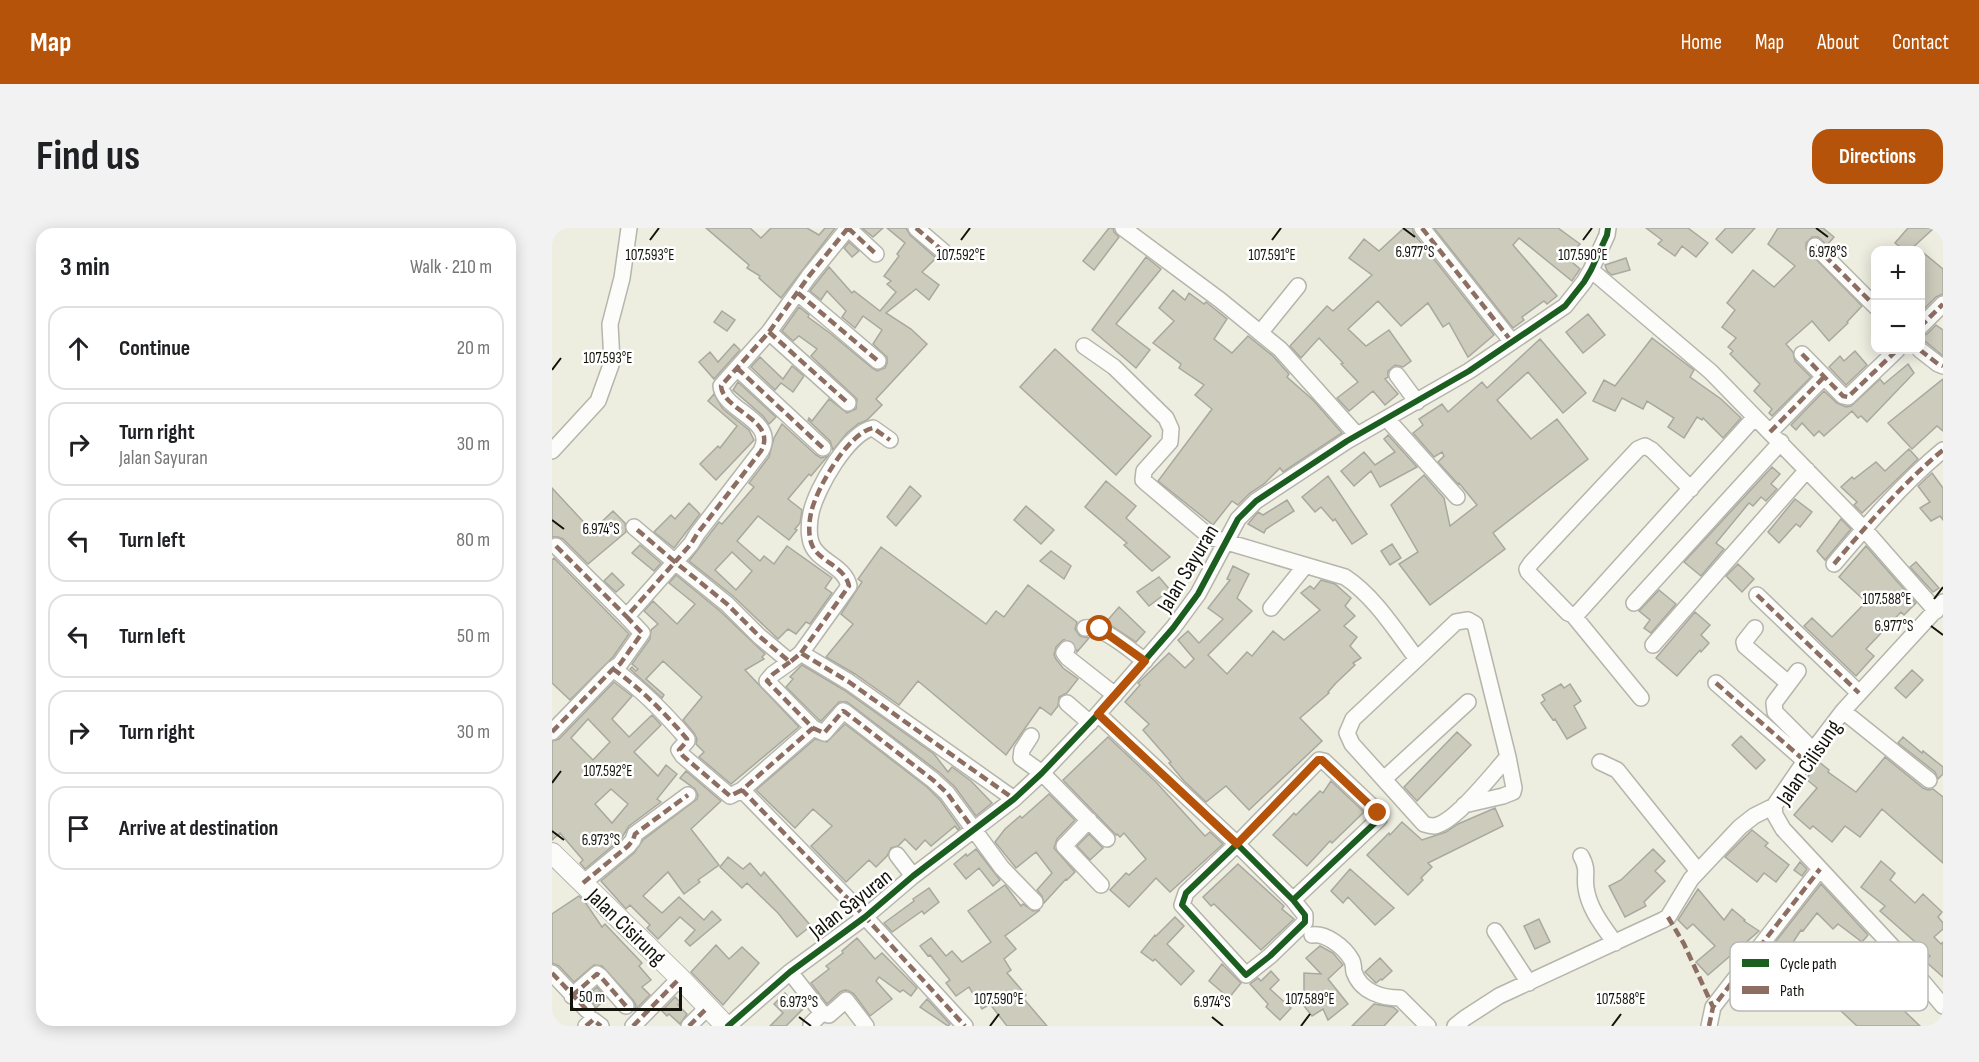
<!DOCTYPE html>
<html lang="en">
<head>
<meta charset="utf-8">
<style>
  :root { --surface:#fff; --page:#f2f2f2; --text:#202124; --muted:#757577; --line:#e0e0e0; --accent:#b45309 }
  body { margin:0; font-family:"Sofia Sans Condensed",sans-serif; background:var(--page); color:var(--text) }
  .controls { position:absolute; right:18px; top:18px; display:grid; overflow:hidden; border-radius:12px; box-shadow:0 3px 15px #0003 }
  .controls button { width:54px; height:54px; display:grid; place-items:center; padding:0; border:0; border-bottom:2px solid var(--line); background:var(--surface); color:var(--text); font:30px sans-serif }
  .scale { position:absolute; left:18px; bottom:15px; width:112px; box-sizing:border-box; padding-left:6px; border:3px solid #13130b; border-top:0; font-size:16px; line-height:21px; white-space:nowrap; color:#13130b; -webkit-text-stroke:4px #fff; paint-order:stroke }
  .stop { position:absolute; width:18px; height:18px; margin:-14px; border:4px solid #b45309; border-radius:50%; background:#fff }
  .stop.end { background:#b45309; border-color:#fff; box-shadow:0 2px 6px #0008 }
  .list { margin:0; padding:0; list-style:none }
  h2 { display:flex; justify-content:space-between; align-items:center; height:78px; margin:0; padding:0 24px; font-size:26px }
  h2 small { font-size:20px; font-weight:400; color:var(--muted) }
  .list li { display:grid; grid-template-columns:39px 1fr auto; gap:18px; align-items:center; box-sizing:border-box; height:84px; margin:0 12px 12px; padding:0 12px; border:2px solid var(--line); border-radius:18px }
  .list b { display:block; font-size:22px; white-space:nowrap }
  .list p { margin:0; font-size:20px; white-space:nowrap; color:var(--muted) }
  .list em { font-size:20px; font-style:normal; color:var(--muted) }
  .icon { flex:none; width:33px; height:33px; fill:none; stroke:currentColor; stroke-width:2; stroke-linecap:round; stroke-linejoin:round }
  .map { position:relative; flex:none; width:1391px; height:798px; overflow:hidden; border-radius:18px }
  header { display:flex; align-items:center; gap:36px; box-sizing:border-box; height:84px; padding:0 30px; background:var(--accent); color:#fff }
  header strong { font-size:28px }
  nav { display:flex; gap:33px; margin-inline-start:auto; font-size:21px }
  .intro { display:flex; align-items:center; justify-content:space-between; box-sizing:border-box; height:144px; padding:0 36px }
  h1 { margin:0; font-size:42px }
  .button { padding:15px 27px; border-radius:18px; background:var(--accent); color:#fff; font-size:21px; font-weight:700 }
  main { display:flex; gap:36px; padding:0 36px }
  aside { flex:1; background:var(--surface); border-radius:18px; box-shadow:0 3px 15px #0003 }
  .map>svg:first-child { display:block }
  .building { fill:#cccbbc; stroke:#a8a89f; stroke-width:1.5; fill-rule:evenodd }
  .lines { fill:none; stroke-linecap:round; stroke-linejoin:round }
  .minor-tunnel { stroke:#ccccc0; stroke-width:15; stroke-dasharray:15 8; stroke-linecap:butt }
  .minor-casing { stroke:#b5b5ab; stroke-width:18 }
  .major-casing { stroke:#b5b5ab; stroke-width:22 }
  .minor { stroke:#fcfcfa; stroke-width:15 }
  .major { stroke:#fcfcfa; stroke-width:20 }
  .quiet { stroke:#8d6e63; stroke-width:4.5; stroke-dasharray:9 4.5; stroke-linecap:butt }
  .cycleway-casing { stroke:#fff; stroke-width:10 }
  .cycleway { stroke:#1b5e20; stroke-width:6 }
  .route { stroke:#b45309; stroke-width:8 }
  .ticks { fill:none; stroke:#13130b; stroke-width:2 }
  .labels { text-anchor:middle; stroke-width:5; stroke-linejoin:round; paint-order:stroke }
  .street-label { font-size:22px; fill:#13130b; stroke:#fff }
  .key { fill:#fff; stroke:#b8b8b6; stroke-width:1.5 }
  .key-label { font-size:16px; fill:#13130b }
  .ticks-label { font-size:15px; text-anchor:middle; fill:#13130b; stroke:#fff; stroke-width:5; stroke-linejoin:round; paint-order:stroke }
</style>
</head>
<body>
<header>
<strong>Map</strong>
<nav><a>Home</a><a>Map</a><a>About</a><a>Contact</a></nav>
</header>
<div class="intro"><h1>Find us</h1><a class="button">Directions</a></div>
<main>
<aside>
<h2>3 min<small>Walk · 210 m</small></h2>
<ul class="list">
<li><svg class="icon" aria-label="ahead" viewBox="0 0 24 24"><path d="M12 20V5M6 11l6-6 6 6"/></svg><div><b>Continue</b></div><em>20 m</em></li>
<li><svg class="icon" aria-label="right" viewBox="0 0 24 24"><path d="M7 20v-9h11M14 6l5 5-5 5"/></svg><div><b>Turn right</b><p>Jalan Sayuran</p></div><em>30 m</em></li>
<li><svg class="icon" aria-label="left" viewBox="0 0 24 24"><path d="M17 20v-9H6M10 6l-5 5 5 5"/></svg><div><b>Turn left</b></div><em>80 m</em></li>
<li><svg class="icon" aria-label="left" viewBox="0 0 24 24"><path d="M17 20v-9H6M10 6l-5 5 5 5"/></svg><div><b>Turn left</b></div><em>50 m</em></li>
<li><svg class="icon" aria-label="right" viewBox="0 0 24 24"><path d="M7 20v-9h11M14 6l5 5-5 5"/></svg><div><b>Turn right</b></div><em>30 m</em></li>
<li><svg class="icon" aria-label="arrive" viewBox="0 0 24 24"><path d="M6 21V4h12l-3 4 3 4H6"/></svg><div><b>Arrive at destination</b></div></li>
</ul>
</aside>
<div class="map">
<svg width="1391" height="798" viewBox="0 0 1391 798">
  <rect width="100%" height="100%" fill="#edede0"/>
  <path class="building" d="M154,0H198L209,10L219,0H255L267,7L273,0H283L229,70L207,50L208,48L195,40L197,37Z
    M310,0H331L321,9Z
    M335,0H354L358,7L384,30L370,44L387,57L377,72L364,61L334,85L359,101L375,116L324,171L330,177L315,192L306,196L295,205L281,222L278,213L256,192L257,190L260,193L277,171L295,185L304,181L305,171L259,128L265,121L247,108L241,113L230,103L247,79L257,87L256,89L279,106L320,140L325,143L333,140L335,135V129L321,116L330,102L311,88L303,100L290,89L294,83L275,63L269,72L258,63L277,39L300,65L302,63L328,83L344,64L335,56L339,53L332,48L347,28L345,26L353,15Z
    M557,0H561L562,4L567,9L542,42L531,33Z
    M852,0H860L862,6L942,107L916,129L897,95L891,99L876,75L849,98L826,73L796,101L814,118L837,102L859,133L851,139L843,137L836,143V149L833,151L846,166L833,177L821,163L797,183L785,170L806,154L789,136L791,135L767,110L749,130L738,118L775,78L781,83L820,47L797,30L812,11L827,23Z
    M882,0H1006L1028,16L1015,30L1028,41L1020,53L967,10L961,17L1005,68L995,76L992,73L970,89L972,92L961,100Z
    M1094,0H1136L1156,15L1144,29L1130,18L1123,28L1106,16L1110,12Z
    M1174,0H1203L1180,25L1164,11Z
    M1226,0H1271L1282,9L1275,17L1266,9H1260L1254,15V21L1310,78L1295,94L1296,95L1277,113L1260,93L1234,116L1241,124L1243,133L1259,149L1220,188L1217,185L1220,181L1202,163L1208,156L1178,126L1181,123L1176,119L1184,110L1170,99L1183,82L1175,75L1201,42L1222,59L1243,38L1216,16Z
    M1356,0H1382L1358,22H1352L1343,15Z
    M297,14L307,23L300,29L292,20Z
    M1368,22L1391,41V66L1384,69L1368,85Z
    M594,29L609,41L564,96L598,122L584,140L540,102Z
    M1074,30L1078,42L1060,47L1055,43L1053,37Z
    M621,62L633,72L637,65L652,76L654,74L675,91L662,111L680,125L696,108L721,128L737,146L735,149L761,172L790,205L731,244L728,240L712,256L698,265L686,277L680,273L661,297L606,253L660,181L643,167L652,157L627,140L629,136L601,115L622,93L607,80Z
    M170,83L183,92L175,103L162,94Z
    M1036,86L1053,107L1031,125L1014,104Z
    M1384,97L1391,102V128L1374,114L1368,112V108L1375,106Z
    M1100,110L1142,142L1138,149L1169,171L1189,190L1171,210L1151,190L1150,192L1145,189L1132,210L1116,199L1122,190L1095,173L1091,181L1070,170L1063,183L1041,173L1052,152L1063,158Z
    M988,111L1034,165L1011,185L976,144L945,172L979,211L1005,191L1036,231L941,305L953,321L878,377L847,336L866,324L839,277L872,247L892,270L898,298L925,277L907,255L906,256L886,234L892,228L890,224L882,229L861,205L871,197L867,191L890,176L896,184L930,154L935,160Z
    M182,116L188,122L162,151L147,134L158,124L166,134Z
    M503,121L599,208L564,247L468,159Z
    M1303,123L1315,137L1294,157L1277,139L1288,128L1292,133Z
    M208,129L231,151L240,138L252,148L241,164L229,155L223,162L199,139Z
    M1356,136L1362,145L1315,194L1309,188L1306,190L1300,183L1272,208L1267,203L1262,208L1250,195L1244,202L1239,197L1272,163L1285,175L1294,179L1299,178L1328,151L1332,156Z
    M1391,151V203L1385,198L1360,221L1336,195Z
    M186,154L224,189L217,196L211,188L181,162Z
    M162,166L171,181L197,202L202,212L164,252L148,236L166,218L168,220L185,198L156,173Z
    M230,196L264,227L269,230L276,228L259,248L257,246L236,271L250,282L248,295L243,301L245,302L237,312L206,288L185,313L208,333L212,328L222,336L235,318L280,350L273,360L280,365L258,396L254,394L244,406L236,401L226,411L181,368L137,333L167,294L170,296L202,259L197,255L217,229L222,210ZM180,324L200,343L184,362L163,342Z
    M836,207L865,239L828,259L819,243L802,258L789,243L812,224L823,237L843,224L832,211Z
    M1357,221L1366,231L1310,285L1302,277L1305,274L1289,259L1300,249L1302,251L1324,234L1333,243Z
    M1220,239L1228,246L1219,256L1225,261L1214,273L1209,269L1201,278L1197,275L1164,315L1172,321L1149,348L1132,334Z
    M1380,245L1391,260V292L1388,288L1379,293L1368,280L1378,274L1366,258Z
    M776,248L815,306L800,316L783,291L781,293L769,279L763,284L750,269Z
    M554,253L584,278L574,290L618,329L600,343L572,317L575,315L533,279Z
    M358,258L369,268L344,298L335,289Z
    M0,260L40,303L61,283L73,295L74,304L36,336L11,311L6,309H0Z
    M1243,271L1260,284L1248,299L1244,296L1227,315L1216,304Z
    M735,272L742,283L714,301L712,305L696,296L706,284L711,287Z
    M137,275L148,286L122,320L102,304L119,287L123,291Z
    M474,278L502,302L489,316L462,292Z
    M1289,291L1299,301L1273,332L1265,323Z
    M840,316L849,330L838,337L829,323Z
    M88,317L109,335L102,343L80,325Z
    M1314,318L1364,375L1352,387L1349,384L1314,421L1322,428L1304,448L1252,398L1260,390L1280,409L1314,374L1287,349Z
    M329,319L434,396L444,383L452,389L476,357L525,394L523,401L528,408L537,410L525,424L524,417L517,411L511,412L504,419L502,427L504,431L511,440L526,451L515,465L507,469L506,478L499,487L488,479L454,527L366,453L347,477L303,446L274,429L301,396L289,386L310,354L306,351Z
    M499,323L519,338L512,351L488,333Z
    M2,330L77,406L61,429L18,472L0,455V332Z
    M1364,334L1387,360L1381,364L1358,339Z
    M1186,336L1202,351L1190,364L1174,348Z
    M681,338L697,346L685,370L700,383L656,427L675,446L695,424L700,428L721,403L732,412L768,382L749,365L758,358L762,361L769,352L783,356L799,370L793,378L803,388L792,398L805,409L798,418L809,430L801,435L803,437L784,455L776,464L777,465L748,490L770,513L697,582L674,558L654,574L632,553L617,535L619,534L591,502L597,496L573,474L588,457L586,455L617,425L633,440L642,431L626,412L636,403L647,415L671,391L656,380L678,352L675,351Z
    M60,345L72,357L64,364L52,353Z
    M124,347L168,383L213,426L210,429L212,431L193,442L247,499L179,556L147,529L152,524L144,516L145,511L142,505L131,492L150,469L111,433L94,451L112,467L110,470L78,441L80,439L84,443L86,441L80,436L98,411L99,402L106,396L92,383L101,373L125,396L143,376L117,355Z
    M607,349L618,362L597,378L585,364Z
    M1107,362L1124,376L1099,405L1092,400L1098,392L1087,383Z
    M567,379L593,404L584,414L554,394Z
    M1143,384L1158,397L1149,407L1157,415L1149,424L1148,422L1125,448L1104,430Z
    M250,437L292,462L382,526L396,544L400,539L419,553L440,575L424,588L403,559L388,545L295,474H287L269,493L267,492L234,459L241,451L238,449Z
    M1360,442L1371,452L1354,470L1343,460Z
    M62,454L80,468L60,491L77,509L100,487L109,497L82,524L106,548L114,537L125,546L105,571L109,574L77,598L69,611L33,641L28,635L31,632L8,605L0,612V513L7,511ZM36,491L58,514L41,532L19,510ZM59,561L76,576L60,595L43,576Z
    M1009,456L1012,460L1018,456L1029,473L1022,478L1034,500L1015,511L1003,491L1001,492L989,475L993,472L990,467Z
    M293,496L375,559L388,572L408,600L406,602L403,598L379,618L373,612L364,622L353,611L346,618L339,620L335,628L324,639L317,632L294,654L259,618L280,598L261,581L243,600L204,562L263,511L275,514Z
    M905,504L919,517L865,573L852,559Z
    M1189,508L1213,532L1204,541L1180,517Z
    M556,509L604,554L653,608L658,604L671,616L618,664L604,650L577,679L558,662L574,645L577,647L594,631L572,605L568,609L565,606L564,607L511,552Z
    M1351,509L1370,525L1371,523L1391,539V546L1386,551L1383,544L1346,515Z
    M1333,529L1371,560L1376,562L1381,561L1391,569V635L1330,581L1308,609L1293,598L1280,614L1261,598L1258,601L1242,587L1265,560L1254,551L1267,534L1277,542L1276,544L1304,564Z
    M134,543L169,573L139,601L167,637L146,652L148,654L132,666L116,644L91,668L110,685L127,669L152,692L160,683L169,692L138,718L133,713L143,702L128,689L106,711L95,700L98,697L78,677L74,681L49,653L82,625L91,612L145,571L146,567L143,561L128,550Z
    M779,553L812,584L780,615L778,613L755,638L721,607L742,585L744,587L768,563L771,565Z
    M497,566L523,592L505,611L502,620L523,644L515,652L514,651L492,675L490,668L485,662L500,645L484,624L464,640L443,614L453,601L468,588L470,590Z
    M943,580L951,598L876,635L880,639L869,650L871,652L856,667L815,627L837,605L838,607L850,594L870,612L894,604L906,596Z
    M1200,602L1216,615L1213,618L1237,637L1224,654L1212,645L1205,654L1173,629Z
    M537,606L551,620L538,632L525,618Z
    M424,621L448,652L441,658L427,640L414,651L402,636L414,626L415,628Z
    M1101,621L1113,633L1103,643L1113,653L1092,674L1094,678L1073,689L1057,658L1069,652Z
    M176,629L191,641L198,635L209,648L212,644L259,698L245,709L226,685L195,655L190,660L168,639Z
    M1329,633L1343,645L1338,652L1363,675L1371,666L1390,684L1386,689L1391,695V701L1382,709L1389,716L1391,714V749L1373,733L1378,728L1370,720L1328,683L1333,678L1309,659Z
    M1248,634L1255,641L1250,648L1242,642Z
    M686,636L732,678L730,681L742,691L709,722L662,676L659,678L651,669Z
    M798,641L842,680L823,697L796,669L791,675L779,663Z
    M1269,656L1316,707L1310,714L1286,696L1281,701L1265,685L1251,703L1249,702L1223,742L1209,732Z
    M453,657L469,678L471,676L481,683L488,682L453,708L464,721L452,731L459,742L455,745L474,767L471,770L495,798H455L438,776L430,781L417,759L404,768L394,755L398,752L378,727L376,728L368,718L379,710L394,728L400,723L410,734L439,714L416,683Z
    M377,660L387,674L372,686L370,683L340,704L332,695L362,673L361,671Z
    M1146,661L1172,692L1180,681L1193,692L1192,693L1207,703L1156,747L1144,734L1163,718L1141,696L1135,701L1126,692Z
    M27,668L33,674L50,699L53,696L90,735L87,738L99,752L90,759L98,767L83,782L84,777L81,772L50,738L42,737L22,754L7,738L0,735V686Z
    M623,689L632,698L615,716L642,743L629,757L603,731L601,733L589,724L603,707L604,708Z
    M987,691L998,714L983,721L972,698Z
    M305,710L323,731L330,725L365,760L359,768L351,762L348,764L327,749L324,753L340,771L318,788L302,766L297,763L293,762L288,764L275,776L259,755L277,741L274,738L291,725L290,723Z
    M164,717L177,731L190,719L207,735L171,777L139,744Z
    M768,718L781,725L791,737L776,751L796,776L776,792L771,781L760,788L752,778V745L769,746L754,730Z
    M828,730L840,743L830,752L829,751L824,755L813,744Z
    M1331,734L1358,762L1345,776L1368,798H1305L1289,783L1316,759L1311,755Z
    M670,736L689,755L677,770L657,753Z
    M719,743L727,752L718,761L739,780L728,792L714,779L716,776L698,756L706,750L709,753Z
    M45,759L54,770L44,780L35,768Z
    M233,765L239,772L244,767L253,779L234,798H218L231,785L222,776Z
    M123,769L128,774L126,777L135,786L128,796L117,786L115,788L110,783Z
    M375,771L398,796L396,798L368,779Z
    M822,776L841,779L846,783L832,798H800Z"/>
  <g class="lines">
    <path class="minor-tunnel" d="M515,421L533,400"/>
    <defs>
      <path id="minor" d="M296,0L257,48L217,104L169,158C171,183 226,192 209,223L145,306L139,316L123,334L175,376L207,408L238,434L249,425L297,454L462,571
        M296,0L324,26
        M364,0L392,24
        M571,0L668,72L728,121L805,207
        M870,0L960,114
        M1263,18L1324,79
        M1039,42L1159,144L1312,301L1384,383
        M246,65L326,133
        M1368,99L1391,76
        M217,104L296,175
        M708,105L746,58
        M532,118L562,139L614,190L619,201L618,214L592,243L591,252L593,254L658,309L793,349C823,369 843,402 865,431
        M1368,122L1386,136L1391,138
        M1250,126L1291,168L1296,169L1345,122
        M185,140L271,220
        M845,147L865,174
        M835,191L905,269
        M1218,204L1272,149
        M0,223L46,173L60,134L58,96L70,50L77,0
        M1139,261L1100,222L1093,218L1086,221L979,335L975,341L976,344L1016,385L1021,387L1026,385L1203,189
        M4,318L75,389
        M1282,336C1316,296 1351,255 1391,222
        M1205,367L1307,465
        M1391,374L1291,483L1253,533L1222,578L1223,587L1231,601L1351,730L1391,778
        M1082,375L1229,214
        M719,380L753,338
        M1021,387L1089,470
        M916,392L923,396L956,529C941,545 903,595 882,598C879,598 875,597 872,596L800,516L795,505L801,491L865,431L904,394Z
        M533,400C549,396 579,423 593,433
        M1203,400L1192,414L1193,418L1236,455
        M1101,417L1255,242
        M515,421L512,425L516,430L563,467
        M249,425L297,358C293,338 267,334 260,317C256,308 257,294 259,285C264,261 296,205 321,200L338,212
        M238,434L221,446L215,453L261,500L190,562L304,679L413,798
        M61,441C88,460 113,485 135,511V513L127,522L131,528L178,568L190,562
        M1246,443L1222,475L1223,484L1261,522
        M1164,455L1253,533
        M515,475L538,495
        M1291,483L1377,552
        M546,486L685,616L741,672L753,687V694L718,728L694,747L630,677L634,665L685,616L767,532L772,533L827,585V591L741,672
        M261,500L272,505L291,483L293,484L381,552L395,565L450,640L483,674
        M0,504L61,441L68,436L90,405L75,389L76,387L123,334L82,299
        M479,508L470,522L469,530L490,545L555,611
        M1048,534L1065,542L1146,643
        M832,551L916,474
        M912,577L951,568L961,564L962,560L956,529
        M537,592L512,618L549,657
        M345,627L361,648
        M1029,628C1037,643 1032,645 1034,660C1037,681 1051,698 1063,715
        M31,655L76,618L81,612L83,606L136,567
        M943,703L977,755
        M760,707C774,705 792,719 799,731C802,735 801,739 802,744C809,764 830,770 848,770L876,798
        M238,744L270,785
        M0,745L35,782
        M20,768L45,746L48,748L74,778
        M259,796L270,785L277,787L294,772L314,798
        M34,798L41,792L49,798
        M81,798L128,750
        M137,798L156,779
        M176,798L238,744L313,689L361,648L462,571L490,545L546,486L621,400L646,366L686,291L704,273L795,213L917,143L1013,78L1032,54L1039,42L1055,7L1056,0
        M903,798L913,790L947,768L1111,692L1116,689L1139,651L1188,599L1202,588L1222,578
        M1157,798L1161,779L1268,641"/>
      <path id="major" d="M0,625L128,750L174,798"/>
    </defs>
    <use href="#minor" class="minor-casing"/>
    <use href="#major" class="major-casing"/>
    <use href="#minor" class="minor"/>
    <use href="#major" class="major"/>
    <path class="quiet" d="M296,0L257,48L217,104L169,158C171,183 226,192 209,223L145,306L139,316L123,334L175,376L207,408L238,434L249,425L297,454L462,571
      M296,0L324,26
      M364,0L392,24
      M870,0L960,114
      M1263,18L1324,79
      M246,65L326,133
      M1368,99L1391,76
      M217,104L296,175
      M1368,122L1386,136L1391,138
      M1250,126L1291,168L1296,169L1345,122
      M185,140L271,220
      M1218,204L1272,149
      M4,318L75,389
      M1282,336C1316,296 1351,255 1391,222
      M1205,367L1307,465
      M249,425L297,358C293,338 267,334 260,317C256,308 257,294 259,285C264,261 296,205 321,200L338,212
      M238,434L221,446L215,453L261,500L190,562L304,679L413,798
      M61,441C88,460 113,485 135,511V513L127,522L131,528L178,568L190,562
      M1164,455L1253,533
      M261,500L272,505L291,483L293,484L381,552L395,565L422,602
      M0,504L61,441L68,436L90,405L75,389L76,387L123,334L82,299
      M31,655L76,618L81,612L83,606L136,567
      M1116,689L1132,716L1161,779
      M0,745L35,782
      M20,768L45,746L48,748L74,778
      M34,798L41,792L49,798
      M81,798L128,750
      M137,798L156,779
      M1157,798L1161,779L1268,641"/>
    <defs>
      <path id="cycleway" d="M546,486L685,616L741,672L753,687V694L718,728L694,747L630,677L634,665L685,616L767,532L772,533L827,585V591L741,672
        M176,798L238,744L313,689L361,648L462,571L490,545L546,486L621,400L646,366L686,291L704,273L795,213L917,143L1013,78L1032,54L1039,42L1055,7L1056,0"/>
    </defs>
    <use href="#cycleway" class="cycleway-casing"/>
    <use href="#cycleway" class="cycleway"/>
  </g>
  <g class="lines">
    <path class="route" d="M548,401L593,433L546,486L685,616L766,532H770L826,585"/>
  </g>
  <path class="ticks" d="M851,0L863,9M1264,0L1276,9M98,12L107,0M409,12L418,0M720,12L729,0M1031,12L1040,0M0,142L9,130M0,292L12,301M1382,371L1391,359M1379,398L1391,407M0,555L9,543M0,603L12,612M247,789L259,798M660,789L671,798M438,798L447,786M749,798L758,786M1060,798L1069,786"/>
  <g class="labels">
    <g class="street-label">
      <text transform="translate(635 340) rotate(-59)" y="8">Jalan Sayuran</text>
      <text transform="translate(1256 534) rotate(-56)" y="8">Jalan Cilisung</text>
      <text transform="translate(298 675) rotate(-38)" y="8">Jalan Sayuran</text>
      <text transform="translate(75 698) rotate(44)" y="8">Jalan Cisirung</text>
    </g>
  </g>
  <rect x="1178" y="714" width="198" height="69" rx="9" class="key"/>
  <rect x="1190" y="731" width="27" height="8" fill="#1b5e20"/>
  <rect x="1190" y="758" width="27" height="8" fill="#8d6e63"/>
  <g class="key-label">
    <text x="1228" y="741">Cycle path</text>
    <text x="1228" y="768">Path</text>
  </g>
  <g class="ticks-label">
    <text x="863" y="29">6.977°S</text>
    <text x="1276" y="29">6.978°S</text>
    <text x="98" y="32">107.593°E</text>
    <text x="409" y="32">107.592°E</text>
    <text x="720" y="32">107.591°E</text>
    <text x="1031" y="32">107.590°E</text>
    <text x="56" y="135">107.593°E</text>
    <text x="49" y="306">6.974°S</text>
    <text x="1335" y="376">107.588°E</text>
    <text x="1342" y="403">6.977°S</text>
    <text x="56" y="548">107.592°E</text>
    <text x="49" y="617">6.973°S</text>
    <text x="447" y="776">107.590°E</text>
    <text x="758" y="776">107.589°E</text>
    <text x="1069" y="776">107.588°E</text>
    <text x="247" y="779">6.973°S</text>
    <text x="660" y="779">6.974°S</text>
  </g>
</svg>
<div class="controls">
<button>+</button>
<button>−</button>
</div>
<div class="scale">50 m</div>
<div class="stop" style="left:548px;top:401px"></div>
<div class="stop end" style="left:826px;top:585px"></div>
</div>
</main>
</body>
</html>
